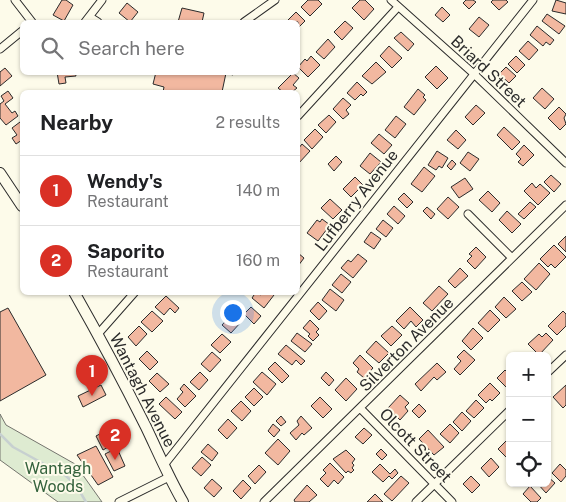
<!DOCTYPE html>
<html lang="en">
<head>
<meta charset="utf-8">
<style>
  :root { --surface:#fff; --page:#f6f6f6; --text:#202124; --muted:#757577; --line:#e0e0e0; --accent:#d93025 }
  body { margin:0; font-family:"Public Sans",sans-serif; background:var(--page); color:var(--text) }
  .controls { position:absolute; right:15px; bottom:15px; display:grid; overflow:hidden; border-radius:8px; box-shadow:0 1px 4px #0004 }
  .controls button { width:45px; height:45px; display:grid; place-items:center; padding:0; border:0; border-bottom:1px solid var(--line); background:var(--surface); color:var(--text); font:25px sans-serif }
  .you { position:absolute; left:232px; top:312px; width:18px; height:18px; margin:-12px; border:4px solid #fff; border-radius:50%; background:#1a73e8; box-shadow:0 0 0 8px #1a73e833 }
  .badge { display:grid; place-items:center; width:32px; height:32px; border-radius:50%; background:var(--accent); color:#fff; font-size:16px; font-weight:700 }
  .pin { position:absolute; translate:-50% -41px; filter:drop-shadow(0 1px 2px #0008) }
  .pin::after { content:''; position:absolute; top:26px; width:18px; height:15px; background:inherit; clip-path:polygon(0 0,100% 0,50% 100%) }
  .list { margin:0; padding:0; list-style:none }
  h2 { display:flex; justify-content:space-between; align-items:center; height:65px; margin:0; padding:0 20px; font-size:21px }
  h2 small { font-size:16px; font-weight:400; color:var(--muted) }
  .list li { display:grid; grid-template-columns:32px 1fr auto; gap:15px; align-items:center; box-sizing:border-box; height:70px; padding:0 20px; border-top:1px solid var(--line) }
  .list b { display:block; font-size:19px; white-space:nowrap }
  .list p { margin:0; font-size:16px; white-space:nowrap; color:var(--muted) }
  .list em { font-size:16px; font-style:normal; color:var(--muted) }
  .icon { flex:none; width:28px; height:28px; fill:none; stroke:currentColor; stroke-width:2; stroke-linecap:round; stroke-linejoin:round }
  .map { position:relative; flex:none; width:566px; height:502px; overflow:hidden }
  .search { position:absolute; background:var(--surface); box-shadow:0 1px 4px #0004; left:20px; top:20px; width:280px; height:55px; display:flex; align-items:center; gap:12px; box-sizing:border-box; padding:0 18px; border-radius:8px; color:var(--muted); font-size:19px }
  .panel { position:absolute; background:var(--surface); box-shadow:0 1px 4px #0004; left:20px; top:90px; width:280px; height:205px; border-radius:8px }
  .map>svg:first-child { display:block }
  .green { fill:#deebd1; stroke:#74746e }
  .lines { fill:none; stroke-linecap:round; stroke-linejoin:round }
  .stream { stroke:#c7d0d0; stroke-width:2.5 }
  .building { fill:#f2b8a0; stroke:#2b2b2b }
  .street-casing { stroke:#2b2b2b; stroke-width:9 }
  .secondary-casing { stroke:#2b2b2b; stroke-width:12 }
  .street { stroke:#fdfbea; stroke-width:7 }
  .secondary { stroke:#fdfbea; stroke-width:10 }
  .labels { text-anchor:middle; stroke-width:4; stroke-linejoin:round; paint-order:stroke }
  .street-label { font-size:16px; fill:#2b2b2b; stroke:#fdfbea }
  .park-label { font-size:16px; fill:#34623c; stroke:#fdfbea }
</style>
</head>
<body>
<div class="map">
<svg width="566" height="502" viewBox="0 0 566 502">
  <rect width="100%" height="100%" fill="#fdfbea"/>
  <path class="green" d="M0,414L6,425L75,464L102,502H58L0,460Z"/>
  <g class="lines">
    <path class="stream" d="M0,434L13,447L66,476L76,485L86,502"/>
  </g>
  <path class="building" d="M62,0H66L73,5L64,21L53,15Z
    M308,0H318L322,4L310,16L301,7Z
    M360,0H365L374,9L364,20L352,8Z
    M466,0H473L476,2L469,9L463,3Z
    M493,0H506L508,2L499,10L491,2Z
    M556,0L566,3V14L552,11Z
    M127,3L138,12L130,22L119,13Z
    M442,7L450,15L443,22L435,15Z
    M182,8L204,13L202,22H178Z
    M296,12L305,21L298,28V22H286Z
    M547,14L565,26L559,34L542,21Z
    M479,17L489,25L479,37L469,29Z
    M345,21L353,28L342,40L334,32Z
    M537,26L554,40L550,45L546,42L543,46L530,35Z
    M401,32L414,44L408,51L394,38Z
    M328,39L335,47L324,59L316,52Z
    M528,41L538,50L529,60L519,51Z
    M389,46L402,58L392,68L380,56Z
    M311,56L320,65L308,77L298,67L305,59L307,61Z
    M516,56L525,65L517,73L508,64Z
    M376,62L386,72L372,84L362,76Z
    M436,66L448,78L437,89L425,77Z
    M506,67L516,76L509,83L499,74Z
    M5,68L12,76L0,86V72Z
    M57,72H75L76,76L65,77L66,83L59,84Z
    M156,72H234L233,75L226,73L222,92H163L164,87L153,84Z
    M293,73L299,78L293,85L297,88L292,92H283L278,88Z
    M357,82L367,92L363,96L361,94L355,100L347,93Z
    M542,88L554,99L545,109L533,98Z
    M418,89L425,95L423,97L426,100L414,115L404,107Z
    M8,91L13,98L5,104L12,113L15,111L18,116L6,125L0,118V104L4,101L1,96Z
    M343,98L351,105L346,110L349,114L343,119L333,109Z
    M476,105L485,113L473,125L465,117Z
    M559,107L566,114L564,118L566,124L560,130L548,118Z
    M329,115L336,122L326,133L318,125Z
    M396,116L406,124L395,138L385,130Z
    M20,122L22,126V140L16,144L12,138L17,135L12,128Z
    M504,127L520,142L512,150L497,135Z
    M315,129L323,137L312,149L304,140Z
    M456,130L466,140L458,149L447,140Z
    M379,134L392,145L384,154L371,143Z
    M302,144L310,151L298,164V149Z
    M524,145L534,155L523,166L518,162L521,159L516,154Z
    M437,151L448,158L442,168L439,166L436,170L428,165Z
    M468,152L479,159L470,171L460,163Z
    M370,153L381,162L370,174L360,166Z
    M336,156L342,162L334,171L328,164Z
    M452,160L456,164L451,170L447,166Z
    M424,167L435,176L422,192L411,184Z
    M551,175L561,184L554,192L544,182Z
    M355,177L363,185L351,197L343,189Z
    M465,178L473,189L459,198L451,187Z
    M532,183L536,188L540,184L550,193L538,205L524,191Z
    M488,191L500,203L492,212L479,200Z
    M404,193L413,202L407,208L398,199Z
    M448,197L459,207L448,219L437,209Z
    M330,199L342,210L333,219L321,208Z
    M530,202L536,207L524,219L518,214Z
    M394,206L405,216L398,224L387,214Z
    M427,207L435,214L431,219L423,211Z
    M507,211L521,224L512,233L499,220Z
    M322,219L330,225L318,241L307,233L317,220L320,222Z
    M383,220L393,228L386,237L376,229Z
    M371,232L381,239L374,249L364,242Z
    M566,236V252L558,244Z
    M554,245L566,257L555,268L551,264L548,267L540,259Z
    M476,247L486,257L475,269L467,261L472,256L469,254Z
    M298,253L304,258L298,266Z
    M358,254L367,261L353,278L341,268L348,260L351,262Z
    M539,263L550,274L536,290L524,279Z
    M460,268L468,276L455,288L448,281Z
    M341,274L351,282L342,293L332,285Z
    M522,282L532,292L522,301L512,291Z
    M439,286L448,294L432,311L423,303Z
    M330,289L344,300L336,311L322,300Z
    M256,292L261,295L263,292H270L274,295L264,308L252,298Z
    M166,296L179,308L175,313L170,308L164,315L155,307Z
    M504,297L516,309L506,318L495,307Z
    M318,302L327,311L319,320L310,311Z
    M251,307L261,316L254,324L244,314Z
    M410,307L423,320L416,327L411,321L404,329L396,321Z
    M8,308L46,375L0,401V312Z
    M490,310L500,320L488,332L478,323Z
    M152,311L163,321L152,332L141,322Z
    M563,311L566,314V326L557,335L548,326Z
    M232,314L241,322L231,333L222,325Z
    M310,320L319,329L316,332L319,335L313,341L308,336L310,334L303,328Z
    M139,326L147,334L136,346L128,337Z
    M392,326L402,335L391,346L381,336Z
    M473,328L483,338L471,350L462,341Z
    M297,333L312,344L305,352L291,341Z
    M546,333L553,340L539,355L528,344L539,334L542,337Z
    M222,334L231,342L220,353L211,345Z
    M376,341L389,353L379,363L366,352Z
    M286,345L305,361L301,365L296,360L292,365L278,354Z
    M464,350L475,360L460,375L454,369L461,361L457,357Z
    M147,351L158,362L150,370L139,359Z
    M212,352L221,360L210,372L201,364Z
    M360,355L373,368L364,378L357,372L359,369L353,363Z
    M275,362L289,376L282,383L268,369Z
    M437,363L446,372L437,380L434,377L421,391L415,384Z
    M505,370L510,375V387L508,389L497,378Z
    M200,372L208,380L199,390L190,382Z
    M262,372L276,384L267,395L253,382Z
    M326,372L334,380L329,386L321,378Z
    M157,373L169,384L160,392L149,381Z
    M346,378L357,389L346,401L335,390Z
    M490,383L500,393L492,401L490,399L486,403L478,395Z
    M184,384L196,396L185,407L177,399L183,392L180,389Z
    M101,385L106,395L83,407L78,396Z
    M566,385V405L563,408L553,397Z
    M254,388L263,397L254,406L245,397Z
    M400,395L409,403L405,407L408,411L400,420L388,408Z
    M166,397L182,412L175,419L159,404Z
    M320,397L332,409L323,418L311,406Z
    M476,400L484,408L474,418L466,411Z
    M241,401L251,411L242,421L231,411Z
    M419,404L426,411L419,418L412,411Z
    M462,412L471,421L462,431L453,422Z
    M281,416L286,422L281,426L276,421Z
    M301,416L312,428L304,435L302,433L296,440L290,433L299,425L297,421Z
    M228,419L237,428L227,439L218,430Z
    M273,424L280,430L274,437L268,431Z
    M450,424L459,433L450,443L440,434Z
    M115,426L118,433L113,435L117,442L103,450L96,436Z
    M364,428L372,435L363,444L355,437Z
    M428,430L444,447L434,455L419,439Z
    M510,437V454L506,457L498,449Z
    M278,439L290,451L278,465L265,453Z
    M208,444L218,453L212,461L201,452Z
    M96,446L113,477L98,485L77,455Z
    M117,448L125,466L114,471L105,454Z
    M381,449L387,455L382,460L376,454Z
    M346,450L355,459L352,463L354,465L352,468L354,470L351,473L348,471L346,473L333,459Z
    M202,457L211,465L201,476L192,468Z
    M491,458L499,467L489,477L481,468Z
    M330,463L344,477L338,484L334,480L328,487L320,479L326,473L323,470Z
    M380,464L390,474L395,469L398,473L392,479L389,476L383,482L372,472Z
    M560,464L566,470V476L561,482L552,473Z
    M259,465L266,472L255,484L248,476Z
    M401,476L409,483L392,501L384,494Z
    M471,476L480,485L472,493L463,484Z
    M547,476L555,483L546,493L537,483H547Z
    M212,479L222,488L214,497L204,488Z
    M243,480L251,488L241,499L233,491Z
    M307,485L317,495L309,502H295L294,500Z
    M530,486L541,498L537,502H531L523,494Z
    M375,494L383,502H367Z"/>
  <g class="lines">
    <defs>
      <path id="street" d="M15,0L32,22
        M391,0L474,74L566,163
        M90,17L98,22
        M85,22L102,0
        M244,22L275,0
        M0,49L22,31
        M298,116L398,7
        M468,214L512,258
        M98,334L135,292
        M547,373L566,355
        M360,408L452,502
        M164,465L533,0
        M119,502L169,477
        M264,502L566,205
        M416,502L510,410"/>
      <path id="secondary" d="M0,173L22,206
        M74,292C99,336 123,381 146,427C158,452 169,478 183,502"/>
    </defs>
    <use href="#street" class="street-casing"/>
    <use href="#secondary" class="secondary-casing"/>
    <use href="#street" class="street"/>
    <use href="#secondary" class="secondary"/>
  </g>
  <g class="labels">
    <g class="street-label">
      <text transform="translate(489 71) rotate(43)" y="6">Briard Street</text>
      <text transform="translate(356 200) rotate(-52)" y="6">Lufberry Avenue</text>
      <text transform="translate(406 344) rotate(-45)" y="6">Silverton Avenue</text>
      <text transform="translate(143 390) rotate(63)" y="6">Wantagh Avenue</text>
      <text transform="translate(416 445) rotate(46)" y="6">Olcott Street</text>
    </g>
    <g class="park-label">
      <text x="58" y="474">Wantagh<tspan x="58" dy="18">Woods</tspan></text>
    </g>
  </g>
</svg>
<div class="controls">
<button>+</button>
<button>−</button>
<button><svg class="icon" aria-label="locate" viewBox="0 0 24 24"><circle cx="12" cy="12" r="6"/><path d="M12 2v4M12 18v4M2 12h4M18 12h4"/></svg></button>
</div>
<div class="you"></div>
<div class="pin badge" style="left:92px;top:396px">1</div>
<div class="pin badge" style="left:115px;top:460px">2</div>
<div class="search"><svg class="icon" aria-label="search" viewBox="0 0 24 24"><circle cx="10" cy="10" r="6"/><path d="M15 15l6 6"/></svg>Search here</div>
<section class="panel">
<h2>Nearby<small>2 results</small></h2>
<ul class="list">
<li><span class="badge">1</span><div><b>Wendy's</b><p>Restaurant</p></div><em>140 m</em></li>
<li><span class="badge">2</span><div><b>Saporito</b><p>Restaurant</p></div><em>160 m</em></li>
</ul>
</section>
</div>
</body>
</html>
